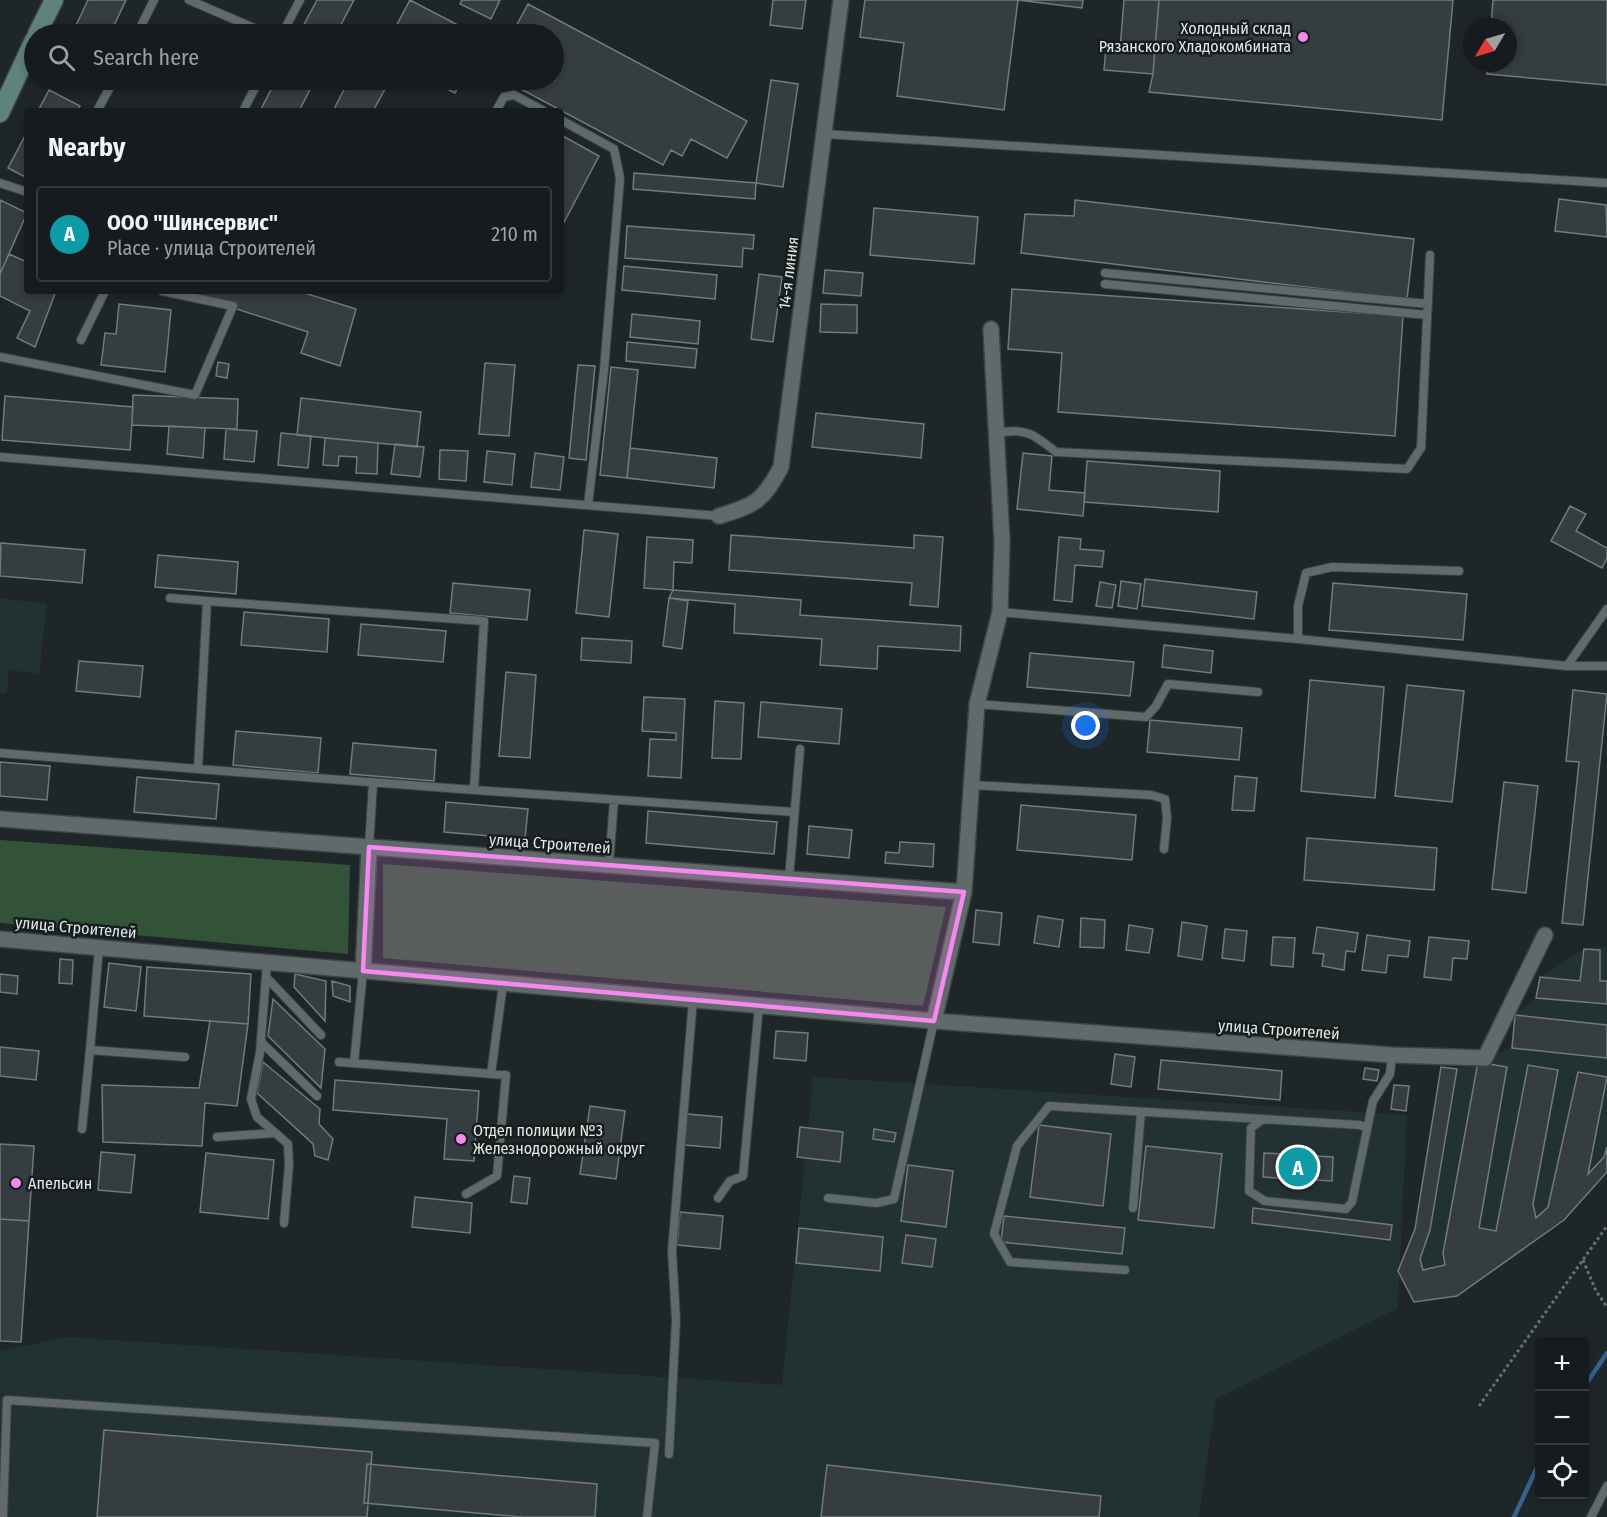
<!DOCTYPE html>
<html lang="en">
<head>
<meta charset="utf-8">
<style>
  :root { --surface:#161c1d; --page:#1f2526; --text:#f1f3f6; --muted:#9ea1a4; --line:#353a3b; --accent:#ea580c }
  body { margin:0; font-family:"Fira Sans Condensed",sans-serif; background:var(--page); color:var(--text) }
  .controls { position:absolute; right:18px; bottom:18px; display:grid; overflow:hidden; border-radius:6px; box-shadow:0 3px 9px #0003 }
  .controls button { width:54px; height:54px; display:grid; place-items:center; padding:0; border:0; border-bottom:2px solid var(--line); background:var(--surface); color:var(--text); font:30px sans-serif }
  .compass { position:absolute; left:1463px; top:18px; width:54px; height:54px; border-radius:50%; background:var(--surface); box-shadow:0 3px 9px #0003; rotate:232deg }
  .you { position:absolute; left:1086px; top:726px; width:21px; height:21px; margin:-15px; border:4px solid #fff; border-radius:50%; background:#1a73e8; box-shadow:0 0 0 9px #1a73e833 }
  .badge { display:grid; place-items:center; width:39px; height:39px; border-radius:50%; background:var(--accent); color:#fff; font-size:20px; font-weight:700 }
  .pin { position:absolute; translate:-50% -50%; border:3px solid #fff; box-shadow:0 2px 6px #0006 }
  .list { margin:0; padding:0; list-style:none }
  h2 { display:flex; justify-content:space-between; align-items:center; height:78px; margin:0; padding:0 24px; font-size:26px }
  h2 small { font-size:20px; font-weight:400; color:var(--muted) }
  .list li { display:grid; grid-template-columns:39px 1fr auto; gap:18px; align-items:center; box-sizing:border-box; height:96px; margin:0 12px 12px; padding:0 12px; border:2px solid var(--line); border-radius:6px }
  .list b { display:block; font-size:22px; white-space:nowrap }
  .list p { margin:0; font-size:20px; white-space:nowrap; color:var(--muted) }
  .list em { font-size:20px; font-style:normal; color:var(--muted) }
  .icon { flex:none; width:33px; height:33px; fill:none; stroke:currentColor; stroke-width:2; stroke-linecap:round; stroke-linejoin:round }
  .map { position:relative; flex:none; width:1607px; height:1517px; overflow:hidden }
  .search { position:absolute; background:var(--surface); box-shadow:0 3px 9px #0003; left:24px; top:24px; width:540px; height:66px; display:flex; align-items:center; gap:15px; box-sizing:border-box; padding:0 21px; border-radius:33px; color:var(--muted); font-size:22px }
  .panel { position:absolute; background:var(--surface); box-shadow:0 3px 9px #0003; left:24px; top:108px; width:540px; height:186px; border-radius:6px }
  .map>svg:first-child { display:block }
  .built { fill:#223233 }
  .green { fill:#325337 }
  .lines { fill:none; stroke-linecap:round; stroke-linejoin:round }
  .stream { stroke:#37618f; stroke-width:4.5 }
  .building { fill:#353d40; stroke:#727a7e; stroke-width:1.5 }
  .lane-casing { stroke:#3d4344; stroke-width:10 }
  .street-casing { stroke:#3d4344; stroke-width:18 }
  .secondary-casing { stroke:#3d4344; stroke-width:21 }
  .path { stroke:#686f6f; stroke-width:3; stroke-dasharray:3 3; stroke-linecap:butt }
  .lane { stroke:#616a6b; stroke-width:8 }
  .street { stroke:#616a6b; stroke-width:15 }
  .secondary { stroke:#5f827b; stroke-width:18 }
  .marked { fill:#f589ef; fill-opacity:0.2; stroke:#f589ef; stroke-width:4.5; stroke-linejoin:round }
  .poi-dot { fill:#f589ef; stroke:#151d1d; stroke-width:2 }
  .labels { text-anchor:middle; stroke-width:5; stroke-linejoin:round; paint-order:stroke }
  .poi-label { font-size:16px; fill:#e3e8e8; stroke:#151d1d; text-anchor:start }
  .street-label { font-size:16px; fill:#e3e8e8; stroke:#151d1d }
</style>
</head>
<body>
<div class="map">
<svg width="1607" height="1517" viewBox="0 0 1607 1517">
  <rect width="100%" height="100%" fill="#1e2627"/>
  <path class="built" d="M0,598L47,604L39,674L9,670L7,693H0Z
    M1607,947V1172L1564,1220L1457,1296L1414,1302L1399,1275L1398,1308L1216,1399L1199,1517H0V1351L67,1337L782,1385L813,1077L1407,1115L1400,1264L1415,1229L1441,1067L1457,1069L1511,1048L1515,1015L1536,998L1540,977L1584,949Z"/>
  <path class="green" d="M0,840L350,865L348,954L0,923Z
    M383,864L946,907L923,1006L383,958Z"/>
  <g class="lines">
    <path class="stream" d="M1584,1387L1607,1353
      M1514,1517L1540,1461"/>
  </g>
  <path class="building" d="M88,0H126L110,34H72Z
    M317,0H354L336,34H299Z
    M410,0L475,34H392Z
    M462,0H500L491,19L460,4Z
    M773,0H806L802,29L770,25Z
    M865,0H1018L1004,110L897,96L904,43L860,37Z
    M1018,0H1083L1082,8Z
    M1124,0H1159L1153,74L1104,70L1106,48L1120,49Z
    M1159,0H1453L1442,120L1149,92L1153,74Z
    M1493,0H1607V85L1487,74L1488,63H1508V27H1491Z
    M528,4L747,121L727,158L691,139L682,156L671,150L663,165L504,80H554V34H512Z
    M276,80H315L299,111H260Z
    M349,80H390L373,111H333Z
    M429,80H462L455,93Z
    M771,80L798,84L783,187L756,183Z
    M49,90L80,106L77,111H38Z
    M27,132V178L8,168Z
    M561,135L599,156L561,228Z
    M634,173L756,183L755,199L633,189Z
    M1559,199L1606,205L1607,237L1555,231Z
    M0,200L27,213L0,274Z
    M1075,200L1414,239L1407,299L1021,253L1025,214L1074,216Z
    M874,208L978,217L974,264L870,255Z
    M627,226L754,235L753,249L743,248L742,267L625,258Z
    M9,254L27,262V291H56L35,347L17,338L30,311L0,296V274Z
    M624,266L717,275L715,299L622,290Z
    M825,270L863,273L861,296L823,293Z
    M759,274L782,277L773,342L751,339Z
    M1012,289L1403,316L1395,436L1058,412L1062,353L1008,349Z
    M181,291H298L356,309L340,366L301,353L308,332Z
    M119,304L171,310L165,372L101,365L105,333L116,334Z
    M821,304L857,305V333L820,332Z
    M632,314L700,321L698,344L630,337Z
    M627,342L697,349L695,368L626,361Z
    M218,362L229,364L227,378L216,376Z
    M485,363L515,365L509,436L479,434Z
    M578,365L595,366L586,460L569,458Z
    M611,367L638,370L627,478L600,475Z
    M133,395L238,399L237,429L132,425Z
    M5,396L133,407L130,450L2,440Z
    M301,398L421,412L417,447L297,435Z
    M816,413L924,424L921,458L812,447Z
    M169,426L205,428L203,458L167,454Z
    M226,429L257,431L254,462L224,459Z
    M281,433L311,436L308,468L278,465Z
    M325,438L378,443L377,474L356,473L357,457L339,456L338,466L323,465Z
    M395,444L424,447L420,477L391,474Z
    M630,448L717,458L714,488L627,478Z
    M440,450L468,451L466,481L439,479Z
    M487,451L515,454L512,485L484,482Z
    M535,453L564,457L560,490L531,487Z
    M1023,453L1052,456L1049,490L1085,493L1083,516L1017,509Z
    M1087,461L1220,471L1218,512L1084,502Z
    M1570,506L1586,514L1576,531L1607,548V558L1602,568L1551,541Z
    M584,530L618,534L609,617L576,613Z
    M731,535L914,548V535L943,537L938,607L910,605L912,583L729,570Z
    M647,537L693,540L692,563L674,562L673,590L644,588Z
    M1059,537L1081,539L1080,549L1104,551L1102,567L1075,565L1072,602L1054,600Z
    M1,543L85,550L82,583L0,576Z
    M158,555L238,562L236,594L155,587Z
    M1145,579L1257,592L1254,619L1142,606Z
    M1121,581L1141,584L1137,609L1118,606Z
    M1100,582L1116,585L1112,608L1096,606Z
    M453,583L530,590L527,620L450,613Z
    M1333,583L1467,594L1463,640L1329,630Z
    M673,590L801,600L800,615L961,626L960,651L878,646L877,669L820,665L822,639L734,633L735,604L669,598Z
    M669,598L688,601L682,649L663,646Z
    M244,612L329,619L327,652L241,645Z
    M361,624L446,631L443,662L358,655Z
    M582,638L632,641L631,663L581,660Z
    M1164,645L1213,651L1211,673L1162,667Z
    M1030,653L1134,662L1130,696L1027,687Z
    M79,661L143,666L140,697L76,691Z
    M506,672L536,675L530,758L499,756Z
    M1310,680L1384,687L1375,798L1301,791Z
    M1407,685L1464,691L1452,802L1395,796Z
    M1573,690L1607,694L1583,925L1562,923L1579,762L1566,761Z
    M644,697L685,699L681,778L648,776L650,739L676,740V733L642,731Z
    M715,701L744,703L741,759L712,758Z
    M761,702L842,709L839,744L758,737Z
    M1150,720L1242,728L1239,760L1147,752Z
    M236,731L321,738L318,773L233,765Z
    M353,743L436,750L434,781L350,774Z
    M0,762L50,766L47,800L0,796Z
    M1235,776L1257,778L1254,811L1232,810Z
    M137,777L219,784L216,819L134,812Z
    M1504,782L1538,786L1526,893L1492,889Z
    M446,802L528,809L525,839L444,832Z
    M1021,805L1136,815L1132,860L1017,850Z
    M648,811L777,822L774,854L646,843Z
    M809,826L852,830L849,858L807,854Z
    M1307,838L1437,848L1434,890L1304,880Z
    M900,842L934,844L933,867L885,863L886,852L899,853Z
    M976,910L1002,913L999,945L973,942Z
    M1038,916L1063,920L1059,947L1034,943Z
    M1081,918L1105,920L1104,948L1080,947Z
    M1182,922L1207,926L1202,960L1178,956Z
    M1129,925L1153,929L1149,953L1126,950Z
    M1317,927L1358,933L1355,952L1346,951L1344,970L1322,966L1324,954L1313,953Z
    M1225,929L1247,931L1244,961L1222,958Z
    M1367,935L1410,941L1408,957L1388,955L1386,973L1362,970Z
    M1273,937L1295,938L1293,967L1271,965Z
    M1429,937L1469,941L1467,959L1453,958L1451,980L1424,977Z
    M1584,949L1600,950V981H1607V1004L1536,998L1540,977L1580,981Z
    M60,959L73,960L72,984L59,983Z
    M109,963L141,967L136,1011L104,1007Z
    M147,967L251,974L248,1024L144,1016Z
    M0,974L18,976L17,994L0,992Z
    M295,974L326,981L325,1021L294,987Z
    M332,981L350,986V1002L333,996Z
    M273,999L325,1049L321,1088L268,1036Z
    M1515,1015L1607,1025V1058L1512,1048Z
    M210,1021L248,1024L237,1106L205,1103L202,1146L103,1142L102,1085L199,1088Z
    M776,1031L808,1033L806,1061L774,1058Z
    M0,1047L39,1051L36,1080L0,1076Z
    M1115,1054L1135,1057L1131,1087L1111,1084Z
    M1161,1060L1282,1071L1280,1100L1158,1089Z
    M263,1062L320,1109L319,1124L333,1139L328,1160L315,1156L313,1144L257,1093Z
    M1478,1062L1507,1067L1479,1228L1496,1231L1528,1065L1558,1070L1533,1204L1536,1218L1548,1207L1578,1072L1607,1077L1588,1174L1604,1157L1607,1147V1172L1564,1220L1457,1296L1414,1302L1398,1271L1415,1229L1441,1067L1457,1069L1430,1230L1420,1259L1423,1270L1445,1265L1443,1253Z
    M1365,1068L1379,1070L1377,1081L1363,1079Z
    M335,1080L479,1091L474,1161L444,1159L447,1119L333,1110Z
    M1394,1085L1409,1086L1406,1111L1391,1109Z
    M590,1106L625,1111L616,1179L580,1174Z
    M687,1114L722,1117L720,1148L684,1145Z
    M1039,1125L1111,1134L1103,1206L1030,1197Z
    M800,1127L843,1132L840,1162L797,1157Z
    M874,1129L896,1133L894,1142L873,1139Z
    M0,1144L34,1146L29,1221L0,1219Z
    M1146,1146L1222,1154L1214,1228L1138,1220Z
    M101,1152L135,1155L131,1193L98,1190Z
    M206,1153L274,1160L268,1219L200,1212Z
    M1264,1153L1333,1157L1332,1181L1263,1177Z
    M908,1165L953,1171L946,1227L901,1221Z
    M514,1176L530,1178L527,1204L511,1202Z
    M415,1197L472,1203L470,1233L412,1227Z
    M1253,1208L1392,1225L1390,1240L1252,1223Z
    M680,1212L723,1216L720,1249L677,1245Z
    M1004,1216L1125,1228L1122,1254L1001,1242Z
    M0,1219L29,1221L21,1342L0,1341Z
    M799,1228L883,1237L880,1271L796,1263Z
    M906,1235L936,1239L932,1267L902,1263Z
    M104,1430L372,1452L367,1517H97Z
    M367,1464L597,1484L595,1517H522L364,1503Z
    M827,1465L1101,1496L1099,1517H821Z"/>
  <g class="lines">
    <defs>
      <path id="lane" d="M189,0L268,34
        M137,34L154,0
        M282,34L300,0
        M97,111L114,80
        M243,111L259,80
        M496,111L504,97L514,95L544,111
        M561,120L614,149L620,178L604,370L588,505
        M824,134L1607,183
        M0,183L27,192
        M1105,273L1428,304
        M1105,284L1427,315
        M81,340L105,291
        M0,357L195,395L233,306L162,291
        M998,433C1025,427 1035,435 1056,452L1407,469L1421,448L1430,255
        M0,457L719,516
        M170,598L207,601
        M207,601L484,621L474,790L198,769Z
        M1000,612L1298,639V606L1306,573L1332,567L1459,571
        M1298,639L1567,666L1607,609
        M1567,666H1607
        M977,704L1146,717L1156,706L1168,684L1258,692
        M0,753L198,769
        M972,785L1151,795L1165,799L1167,818L1164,849
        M474,790L794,812
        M369,847L373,783
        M609,865L614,800
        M789,879L800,749
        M99,948L90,1050L185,1057
        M267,963L260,1052L251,1099L257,1117L288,1144L289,1165L284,1223
        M266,977L321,1035
        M261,1042L317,1096
        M339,1062L506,1075L497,1176L466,1194
        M354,1063L363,971
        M491,1074L503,984
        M1263,1119L1251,1128L1249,1191L1265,1201L1346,1209L1352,1202L1373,1101L1390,1074L1392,1055
        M82,1129L90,1050
        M217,1137L275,1133
        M718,1198L730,1181L743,1176L759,1006
        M828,1198L876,1203L894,1199L934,1021
        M1133,1208L1141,1112
        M1125,1270L1010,1262L994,1234L1017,1146L1049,1106L1360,1125L1367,1128
        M669,1454L676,1320L672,1251L693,1000
        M3,1517L7,1400L655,1443L647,1517
        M1591,1517L1607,1486"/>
      <path id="street" d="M719,516C756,505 763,501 781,467L841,0
        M0,819L964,892L934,1021
        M964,892L977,704L1000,612L1002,542L991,329
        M0,939L934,1021L1392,1055L1485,1058L1545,935
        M363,971L369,847"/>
      <path id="secondary" d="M37,34L54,0
        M0,113L34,40"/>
    </defs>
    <use href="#lane" class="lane-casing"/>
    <use href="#street" class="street-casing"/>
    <use href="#secondary" class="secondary-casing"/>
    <path class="path" d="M1583,1260L1596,1291L1607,1307
      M1479,1406L1607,1226"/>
    <use href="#lane" class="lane"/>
    <use href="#street" class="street"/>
    <use href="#secondary" class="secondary"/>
  </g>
  <path class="marked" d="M369,847L964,892L934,1021L363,971Z"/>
  <g class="poi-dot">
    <circle cx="1303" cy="37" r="6"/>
    <circle cx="461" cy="1139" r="6"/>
    <circle cx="16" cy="1183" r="6"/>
  </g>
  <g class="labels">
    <g class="poi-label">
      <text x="1291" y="34" text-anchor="end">Холодный склад<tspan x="1291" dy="18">Рязанского Хладокомбината</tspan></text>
      <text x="473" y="1136">Отдел полиции №3<tspan x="473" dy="18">Железнодорожный округ</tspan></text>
      <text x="28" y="1189">Апельсин</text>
    </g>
    <g class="street-label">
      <text transform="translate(788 273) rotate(-83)" y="6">14-я линия</text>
      <text transform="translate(550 843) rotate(4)" y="6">улица Строителей</text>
      <text transform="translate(76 927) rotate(5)" y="6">улица Строителей</text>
      <text transform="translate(1279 1029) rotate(4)" y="6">улица Строителей</text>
    </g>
  </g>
</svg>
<div class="controls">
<button>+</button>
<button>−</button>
<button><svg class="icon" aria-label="locate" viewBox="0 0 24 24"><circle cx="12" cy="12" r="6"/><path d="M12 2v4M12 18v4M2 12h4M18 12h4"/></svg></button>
</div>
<svg class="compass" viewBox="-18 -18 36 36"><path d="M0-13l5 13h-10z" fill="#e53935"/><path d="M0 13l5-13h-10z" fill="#9ea1a4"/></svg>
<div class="you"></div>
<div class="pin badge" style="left:1298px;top:1167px;background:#0f9aa8">A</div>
<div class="search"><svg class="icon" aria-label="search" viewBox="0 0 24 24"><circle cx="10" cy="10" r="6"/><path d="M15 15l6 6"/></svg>Search here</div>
<section class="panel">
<h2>Nearby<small></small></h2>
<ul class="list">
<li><span class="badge" style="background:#0f9aa8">A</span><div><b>ООО &quot;Шинсервис&quot;</b><p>Place · улица Строителей</p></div><em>210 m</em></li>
</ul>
</section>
</div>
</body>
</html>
